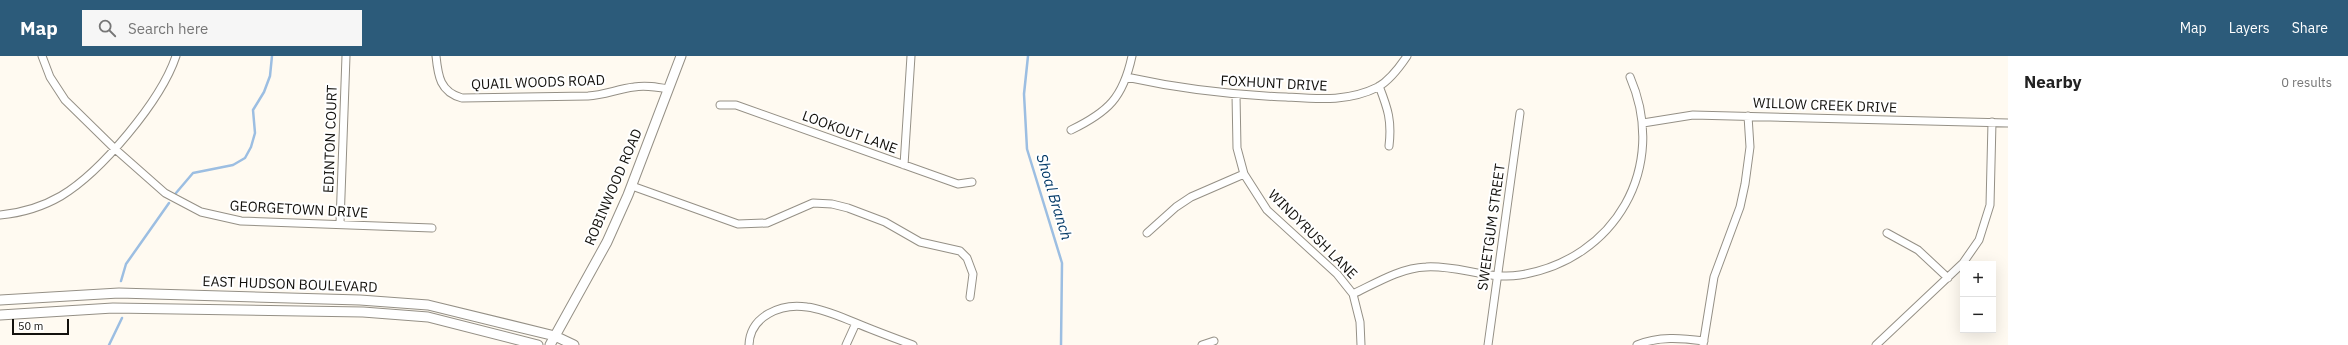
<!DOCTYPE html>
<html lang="en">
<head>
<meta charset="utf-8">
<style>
  :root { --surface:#fff; --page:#f6f6f6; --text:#222; --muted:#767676; --line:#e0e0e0; --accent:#2c5b7a }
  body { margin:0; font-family:"IBM Plex Sans",sans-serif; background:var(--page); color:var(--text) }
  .controls { position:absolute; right:12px; bottom:12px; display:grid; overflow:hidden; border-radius:0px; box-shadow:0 4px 16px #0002 }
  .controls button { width:36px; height:36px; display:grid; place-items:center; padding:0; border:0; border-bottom:1px solid var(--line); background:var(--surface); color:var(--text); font:20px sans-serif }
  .scale { position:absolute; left:12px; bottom:10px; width:57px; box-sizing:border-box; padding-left:4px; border:2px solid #13110d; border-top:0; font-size:11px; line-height:14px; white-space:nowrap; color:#13110d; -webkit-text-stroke:3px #fff; paint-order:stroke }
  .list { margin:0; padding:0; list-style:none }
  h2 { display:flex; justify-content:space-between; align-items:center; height:52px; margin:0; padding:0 16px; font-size:17px }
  h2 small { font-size:13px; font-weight:400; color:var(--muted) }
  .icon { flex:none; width:22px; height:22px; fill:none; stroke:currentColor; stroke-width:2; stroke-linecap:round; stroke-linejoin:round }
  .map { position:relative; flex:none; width:2008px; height:289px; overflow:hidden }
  header { display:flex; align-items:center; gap:24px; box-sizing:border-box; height:56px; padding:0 20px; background:var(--accent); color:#fff }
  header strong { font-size:19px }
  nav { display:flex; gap:22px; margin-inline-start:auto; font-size:14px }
  .search { width:280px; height:36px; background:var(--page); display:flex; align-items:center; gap:10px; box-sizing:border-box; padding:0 14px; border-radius:0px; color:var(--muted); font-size:15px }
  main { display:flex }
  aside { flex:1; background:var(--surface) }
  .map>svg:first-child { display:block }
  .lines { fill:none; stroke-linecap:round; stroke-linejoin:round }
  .stream { stroke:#9cbee2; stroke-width:2.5 }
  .minor-casing { stroke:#959086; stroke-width:9 }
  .major-casing { stroke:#959086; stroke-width:11 }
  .minor { stroke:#fff; stroke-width:7 }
  .major { stroke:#fff; stroke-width:9 }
  .labels { text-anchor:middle; stroke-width:4; stroke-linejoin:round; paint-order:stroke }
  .street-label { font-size:14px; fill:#13110d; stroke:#fff }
  .water-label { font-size:15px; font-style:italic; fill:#043a67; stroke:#fff }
</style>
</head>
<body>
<header>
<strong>Map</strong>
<div class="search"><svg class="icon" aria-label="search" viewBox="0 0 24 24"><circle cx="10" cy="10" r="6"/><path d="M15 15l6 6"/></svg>Search here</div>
<nav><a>Map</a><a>Layers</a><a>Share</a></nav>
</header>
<main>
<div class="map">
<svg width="2008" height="289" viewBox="0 0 2008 289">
  <rect width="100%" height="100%" fill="#fffaf1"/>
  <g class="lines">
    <path class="stream" d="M1028,0L1024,38L1027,93L1062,207L1061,289
      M176,137L193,117L233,109L245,102L251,91L255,77L253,54L264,36L270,20L272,0
      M121,225L126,208L169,147
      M109,289L122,262"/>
    <defs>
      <path id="minor" d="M42,0L50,21L65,44L114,92L165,137L201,156L241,165L432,172
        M436,0C438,20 440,36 462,42L588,40C604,39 618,33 634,31C646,29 657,31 668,33
        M1126,21C1181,33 1229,39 1286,41C1318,43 1348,46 1378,31C1390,24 1399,12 1407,0
        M1379,30C1388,53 1392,65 1389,90
        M1236,39L1237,92L1244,118L1267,154L1337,218L1353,238L1360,266L1361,289
        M720,49H736L958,128L972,126
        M1643,67L1693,59L2008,67
        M1071,74C1108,56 1123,42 1132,0
        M904,109L911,0
        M632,130L738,168L767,167L813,147L832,148L848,152L885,166L920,186L960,195L967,202L973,218L970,241
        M0,159C22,157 42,151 61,140C101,116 161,45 176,0
        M340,167L346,0
        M1147,177L1176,151L1191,141L1244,118
        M1887,177L1918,194L1948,222
        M1353,238C1376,227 1400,212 1426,211C1458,209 1488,224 1520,219C1615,204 1669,111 1630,21
        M749,289C750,260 781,247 807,251C824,253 841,261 856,267C875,275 894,282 913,289
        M846,289L856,267
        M1202,289L1214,285
        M1488,289L1520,57
        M1637,289C1658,280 1682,282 1704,285
        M1703,289L1714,221L1740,151L1745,128L1750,91L1748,60
        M1876,289L1963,207L1979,184L1990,149L1992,66"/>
      <path id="major" d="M0,244L119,237L360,244L428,249L555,280L574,289
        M0,259L113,252L363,256L428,261L538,289
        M550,289L607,186L628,139L681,0"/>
    </defs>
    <use href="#minor" class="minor-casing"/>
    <use href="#major" class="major-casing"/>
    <use href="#minor" class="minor"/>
    <use href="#major" class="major"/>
  </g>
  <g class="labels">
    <g class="street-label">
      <text transform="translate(538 26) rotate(-2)" y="5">QUAIL WOODS ROAD</text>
      <text transform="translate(1274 27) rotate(3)" y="5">FOXHUNT DRIVE</text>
      <text transform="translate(1825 49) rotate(2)" y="5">WILLOW CREEK DRIVE</text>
      <text transform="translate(850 76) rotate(20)" y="5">LOOKOUT LANE</text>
      <text transform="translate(330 83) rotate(-88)" y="5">EDINTON COURT</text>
      <text transform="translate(613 131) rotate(-67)" y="5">ROBINWOOD ROAD</text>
      <text transform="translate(299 153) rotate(3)" y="5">GEORGETOWN DRIVE</text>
      <text transform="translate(1491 171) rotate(-82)" y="5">SWEETGUM STREET</text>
      <text transform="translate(1313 178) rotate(45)" y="5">WINDYRUSH LANE</text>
      <text transform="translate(290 228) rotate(2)" y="5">EAST HUDSON BOULEVARD</text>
    </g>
    <g class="water-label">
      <text transform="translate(1054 141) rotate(73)" y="5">Shoal Branch</text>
    </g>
  </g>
</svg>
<div class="controls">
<button>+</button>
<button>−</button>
</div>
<div class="scale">50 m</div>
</div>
<aside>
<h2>Nearby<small>0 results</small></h2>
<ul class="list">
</ul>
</aside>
</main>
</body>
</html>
